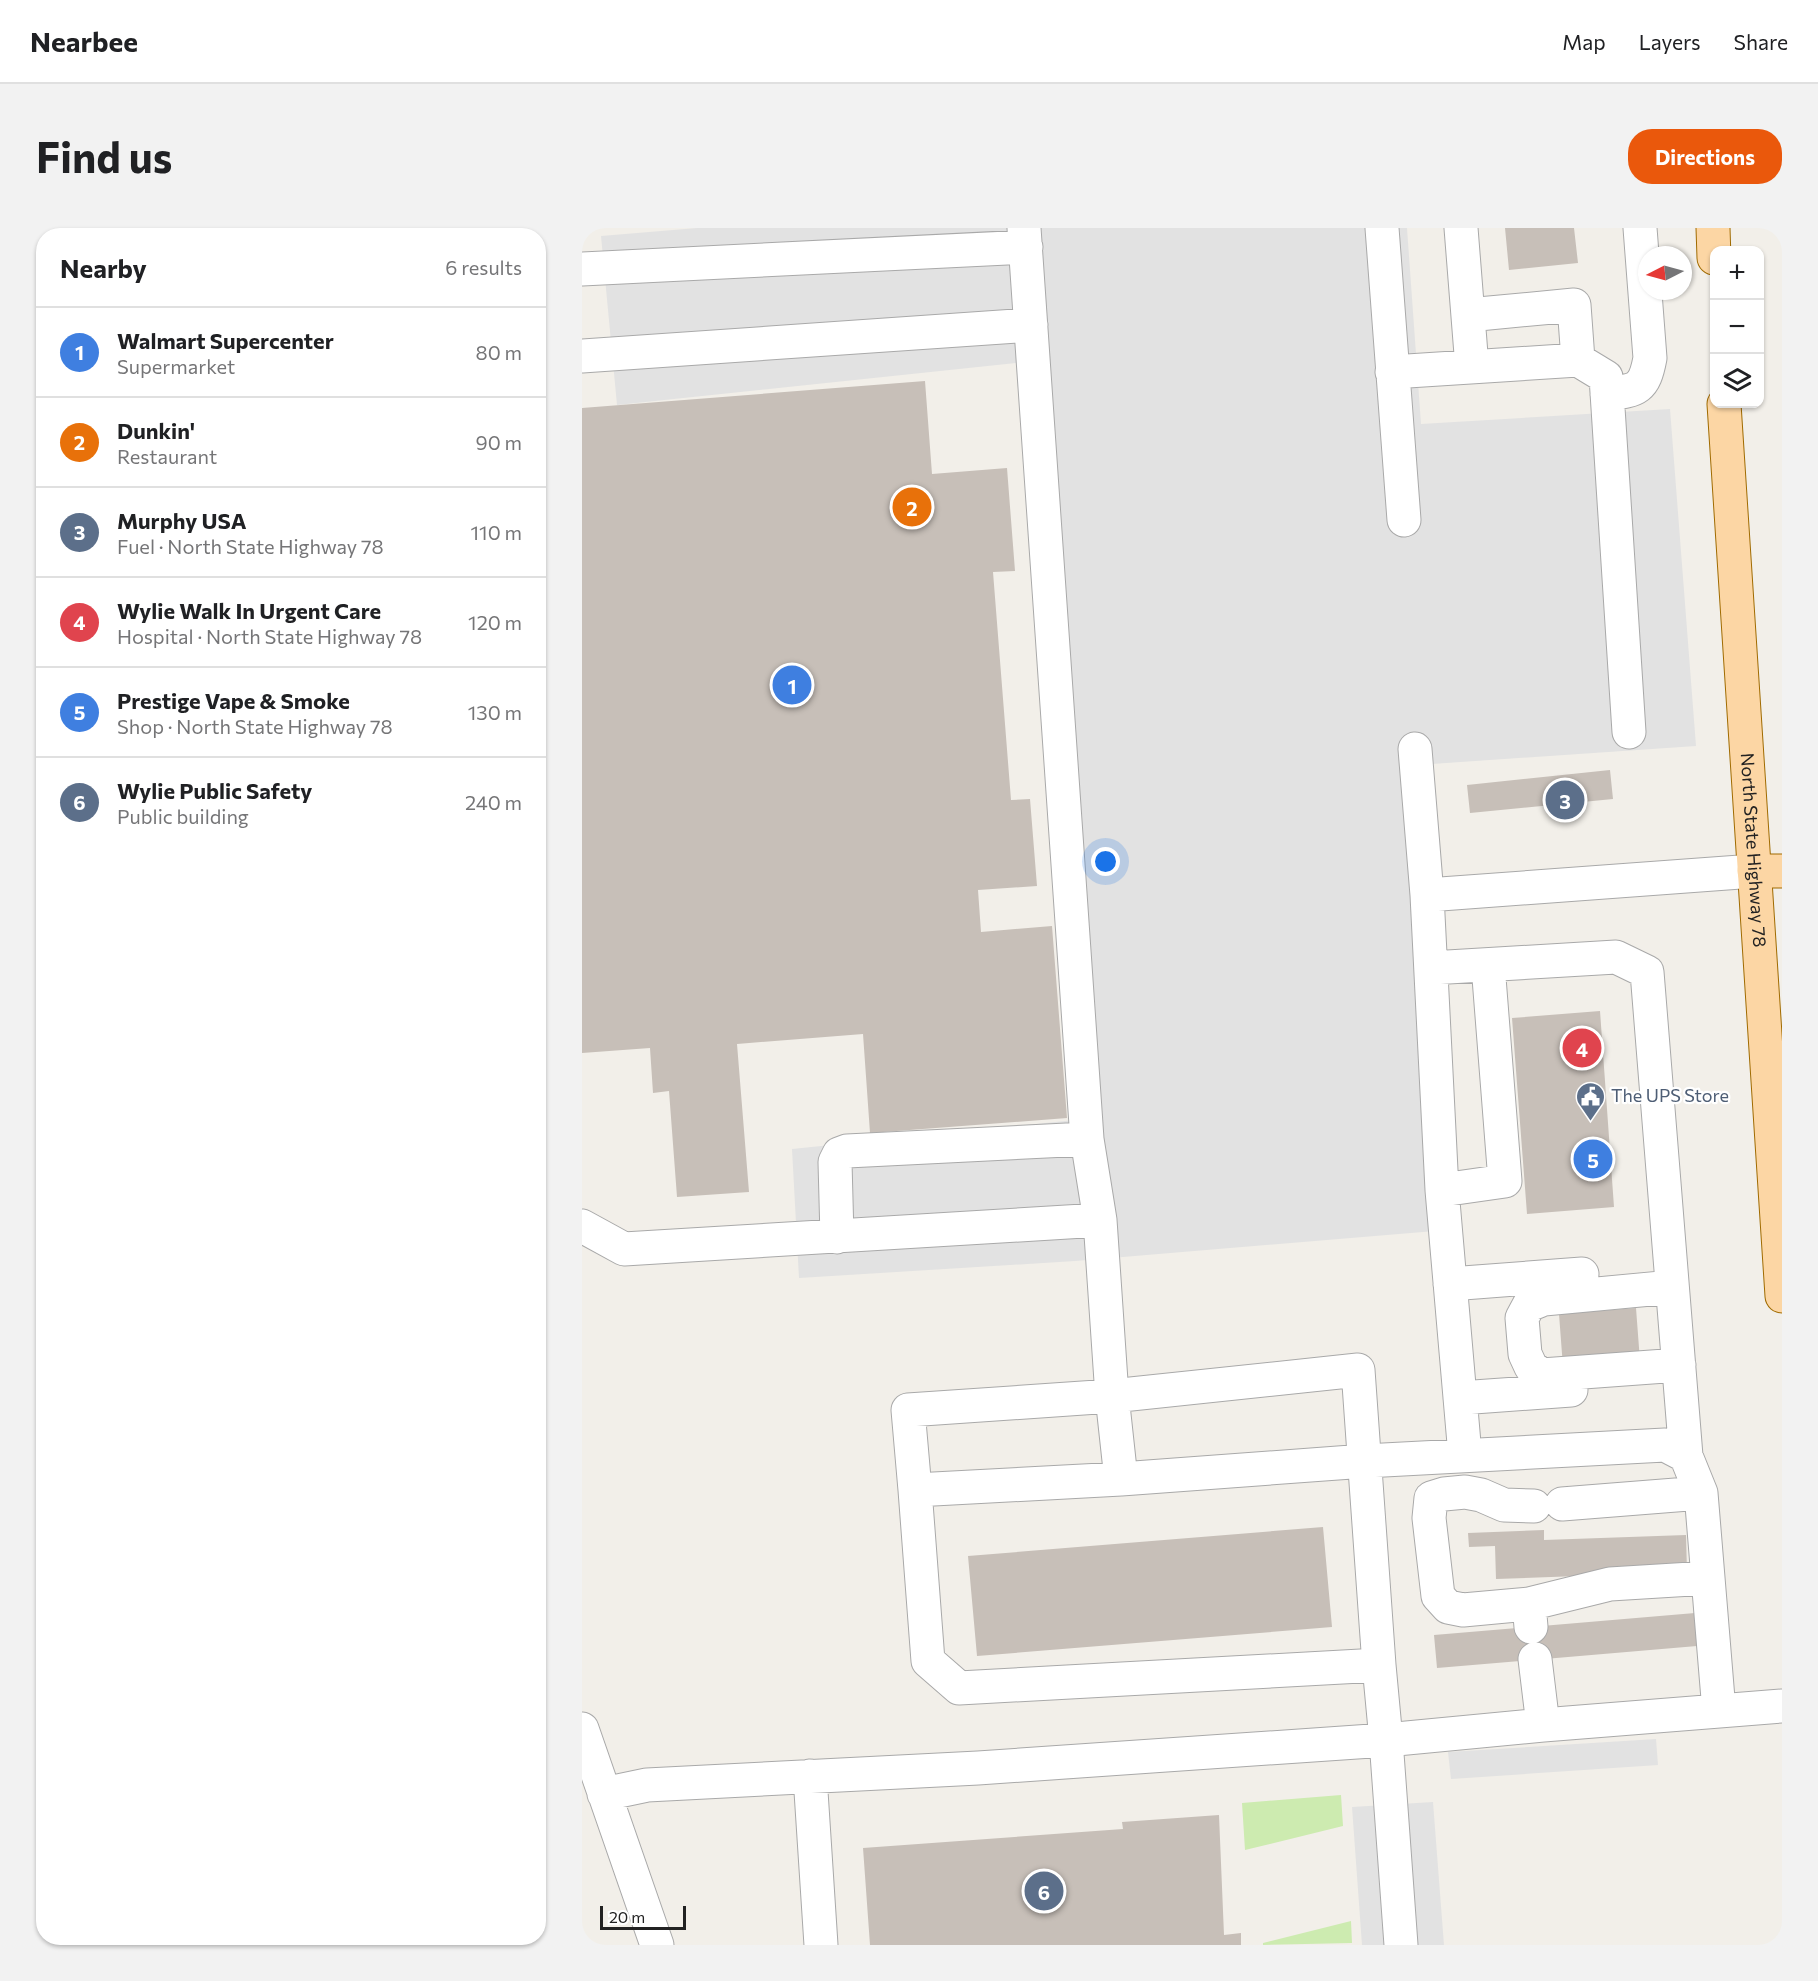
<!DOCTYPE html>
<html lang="en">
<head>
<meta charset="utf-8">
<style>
  :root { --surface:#fff; --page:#f2f2f2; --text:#202124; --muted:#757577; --line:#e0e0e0; --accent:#ea580c }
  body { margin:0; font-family:Commissioner,sans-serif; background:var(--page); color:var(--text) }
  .controls { position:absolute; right:18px; top:18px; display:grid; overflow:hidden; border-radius:12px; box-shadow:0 2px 4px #0004 }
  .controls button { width:54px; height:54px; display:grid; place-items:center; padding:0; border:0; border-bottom:2px solid var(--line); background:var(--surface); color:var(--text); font:30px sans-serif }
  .compass { position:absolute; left:1056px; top:18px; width:54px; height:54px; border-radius:50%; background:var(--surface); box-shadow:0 2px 4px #0004; rotate:264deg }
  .scale { position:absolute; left:18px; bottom:15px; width:86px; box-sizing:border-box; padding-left:6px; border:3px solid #222; border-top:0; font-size:16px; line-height:21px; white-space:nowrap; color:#222; -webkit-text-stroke:4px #fff; paint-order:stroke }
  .you { position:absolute; left:524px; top:634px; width:21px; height:21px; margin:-15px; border:4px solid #fff; border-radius:50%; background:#1a73e8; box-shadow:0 0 0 9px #1a73e833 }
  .badge { display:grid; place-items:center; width:39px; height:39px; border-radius:50%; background:var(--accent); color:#fff; font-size:20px; font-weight:700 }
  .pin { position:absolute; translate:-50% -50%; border:3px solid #fff; box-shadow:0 2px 6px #0006 }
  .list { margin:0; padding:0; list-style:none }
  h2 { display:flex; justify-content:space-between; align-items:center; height:78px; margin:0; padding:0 24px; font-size:26px }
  h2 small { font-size:20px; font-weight:400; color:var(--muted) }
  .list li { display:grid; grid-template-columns:39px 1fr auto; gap:18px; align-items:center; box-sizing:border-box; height:90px; padding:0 24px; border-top:2px solid var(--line) }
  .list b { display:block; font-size:22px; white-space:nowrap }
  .list p { margin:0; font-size:20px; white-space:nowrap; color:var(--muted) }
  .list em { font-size:20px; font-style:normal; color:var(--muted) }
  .icon { flex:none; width:33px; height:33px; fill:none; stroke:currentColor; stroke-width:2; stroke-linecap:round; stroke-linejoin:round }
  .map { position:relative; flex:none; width:1200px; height:1717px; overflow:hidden; border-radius:24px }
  header { display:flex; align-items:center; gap:36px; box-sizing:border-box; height:84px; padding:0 30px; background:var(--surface); border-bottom:2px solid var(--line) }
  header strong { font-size:28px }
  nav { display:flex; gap:33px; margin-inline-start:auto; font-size:21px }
  .intro { display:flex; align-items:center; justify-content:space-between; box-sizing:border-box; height:144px; padding:0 36px }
  h1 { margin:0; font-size:42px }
  .button { padding:15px 27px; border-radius:24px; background:var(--accent); color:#fff; font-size:21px; font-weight:700 }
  main { display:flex; gap:36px; padding:0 36px }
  aside { flex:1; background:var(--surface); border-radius:24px; box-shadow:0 2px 4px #0004 }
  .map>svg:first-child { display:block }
  .grass { fill:#cdebb0 }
  .parking { fill:#e2e2e2 }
  .building { fill:#c7bfb8 }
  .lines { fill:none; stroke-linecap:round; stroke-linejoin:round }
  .minor-casing { stroke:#a9a9a9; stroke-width:35 }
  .major-casing { stroke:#a06b00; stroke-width:35 }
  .minor { stroke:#fff; stroke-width:33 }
  .major { stroke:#fcd6a4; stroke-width:33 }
  .labels { text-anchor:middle; stroke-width:4.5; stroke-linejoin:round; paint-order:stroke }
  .street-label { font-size:18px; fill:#222; stroke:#fff }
  .service-label { font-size:18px; fill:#4e5e75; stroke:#fff; text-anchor:start }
</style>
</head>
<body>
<header>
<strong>Nearbee</strong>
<nav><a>Map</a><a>Layers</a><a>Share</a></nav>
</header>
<div class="intro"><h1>Find us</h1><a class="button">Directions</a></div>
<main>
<aside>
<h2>Nearby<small>6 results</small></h2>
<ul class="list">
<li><span class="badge" style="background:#3f7fe0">1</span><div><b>Walmart Supercenter</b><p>Supermarket</p></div><em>80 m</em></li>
<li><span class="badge" style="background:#e8710a">2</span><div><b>Dunkin'</b><p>Restaurant</p></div><em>90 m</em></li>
<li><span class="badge" style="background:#5c6f8a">3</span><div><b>Murphy USA</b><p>Fuel · North State Highway 78</p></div><em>110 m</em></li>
<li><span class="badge" style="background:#e0444e">4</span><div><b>Wylie Walk In Urgent Care</b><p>Hospital · North State Highway 78</p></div><em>120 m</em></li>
<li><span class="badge" style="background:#3f7fe0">5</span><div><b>Prestige Vape &amp; Smoke</b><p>Shop · North State Highway 78</p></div><em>130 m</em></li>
<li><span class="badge" style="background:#5c6f8a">6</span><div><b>Wylie Public Safety</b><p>Public building</p></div><em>240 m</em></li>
</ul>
</aside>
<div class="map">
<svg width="1200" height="1717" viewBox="0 0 1200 1717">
  <rect width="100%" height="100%" fill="#f2efe9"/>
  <path class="grass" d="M759,1567L761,1598L663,1622L660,1575Z
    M769,1693L770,1715L681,1717V1715Z"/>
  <path class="parking" d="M115,0H825L839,196L1088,181L1114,518L835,537L877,1001L493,1033L217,1050L210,921L493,892L434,135L35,177L19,8Z
    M1074,1511L1076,1537L869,1551L866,1524Z
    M851,1574L862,1717H780L770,1579Z"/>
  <path class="building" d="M923,0H992L996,35L927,42Z
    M343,153L350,246L425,240L433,343L411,344L429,572L448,571L455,658L396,662L399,704L470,698L485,890L288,905L281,806L155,816L167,964L95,969L87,863L71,865L68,820L0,825V180Z
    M1028,542L1031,571L888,585L885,557Z
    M1018,783L1032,979L945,986L930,790Z
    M1054,1080L1058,1133L981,1139L977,1086Z
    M741,1299L750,1399L395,1428L386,1328Z
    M962,1302V1312L1104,1307L1105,1344L914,1351L913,1318L887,1319L886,1305Z
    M1113,1385L1115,1418L855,1440L852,1407Z
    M637,1587L642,1707L659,1705V1717H288L281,1620L541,1601L540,1594Z"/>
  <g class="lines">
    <defs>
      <path id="minor" d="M800,0L822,292
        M879,0L890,139
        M0,41L444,19
        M886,87L992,77L996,132
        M0,128L449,97
        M810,144L996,132L1024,149L1047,504
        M1025,166C1055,162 1062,162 1068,130L1058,0
        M833,521L845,667
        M849,740L1034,729L1065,744L1104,1228
        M860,962L923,953L906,737
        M518,992L530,1168L539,1251L333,1262L346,1433L377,1460L797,1437L804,1512L961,1497L1200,1478
        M0,998L42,1021L518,992L505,911L442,0
        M255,1009L253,934L257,926L265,923L505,911
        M868,1056L1000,1046
        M1090,1059L962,1071L947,1077L940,1090L943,1126L949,1139L960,1147L1097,1137
        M878,1170L989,1162
        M883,1227L860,962L845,667L1172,643
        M539,1251L783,1233L1083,1217L1104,1228L1119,1265L1137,1483
        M333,1262L326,1182L530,1168L776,1142L797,1437
        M980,1276L1119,1265
        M947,1376L1028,1356L1126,1350
        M949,1399L947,1376L881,1382L866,1379L856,1368L847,1290L849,1270L862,1266L883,1264L899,1267L922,1277L952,1278
        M953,1431L961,1497
        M0,1501L75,1717
        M228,1548L239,1717
        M22,1566L65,1557L396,1540L804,1512L819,1717"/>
      <g id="major">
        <path d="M1131,0L1132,30"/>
        <path id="s1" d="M1142,176L1200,1068"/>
        <path d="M1172,643H1200"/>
      </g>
    </defs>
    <use href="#minor" class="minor-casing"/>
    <use href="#major" class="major-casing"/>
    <use href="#minor" class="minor"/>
    <use href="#major" class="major"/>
  </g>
  <defs>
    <symbol id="civic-pin" viewBox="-11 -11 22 30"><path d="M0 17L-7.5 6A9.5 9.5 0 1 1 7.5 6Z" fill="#5c6f8a" stroke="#fff"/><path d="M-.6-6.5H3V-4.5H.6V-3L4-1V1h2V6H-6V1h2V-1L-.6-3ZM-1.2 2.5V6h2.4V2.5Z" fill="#fff"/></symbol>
  </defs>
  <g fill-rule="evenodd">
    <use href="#civic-pin" x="992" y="852" width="33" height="45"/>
  </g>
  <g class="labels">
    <g class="street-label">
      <text dy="6" stroke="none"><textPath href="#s1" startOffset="447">North State Highway 78</textPath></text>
    </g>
    <g class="service-label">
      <text x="1029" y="874">The UPS Store</text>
    </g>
  </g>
</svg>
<div class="controls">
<button>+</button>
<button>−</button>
<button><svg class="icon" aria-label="layers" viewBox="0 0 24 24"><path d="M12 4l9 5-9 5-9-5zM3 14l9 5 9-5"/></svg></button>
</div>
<svg class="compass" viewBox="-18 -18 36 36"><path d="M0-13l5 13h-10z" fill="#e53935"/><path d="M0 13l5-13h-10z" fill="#757577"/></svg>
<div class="scale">20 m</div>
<div class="you"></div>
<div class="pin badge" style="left:210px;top:457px;background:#3f7fe0">1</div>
<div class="pin badge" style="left:330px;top:279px;background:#e8710a">2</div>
<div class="pin badge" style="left:983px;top:572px;background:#5c6f8a">3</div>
<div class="pin badge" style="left:1000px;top:820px;background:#e0444e">4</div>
<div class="pin badge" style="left:1011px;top:931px;background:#3f7fe0">5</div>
<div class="pin badge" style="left:462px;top:1663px;background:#5c6f8a">6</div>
</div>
</main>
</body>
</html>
